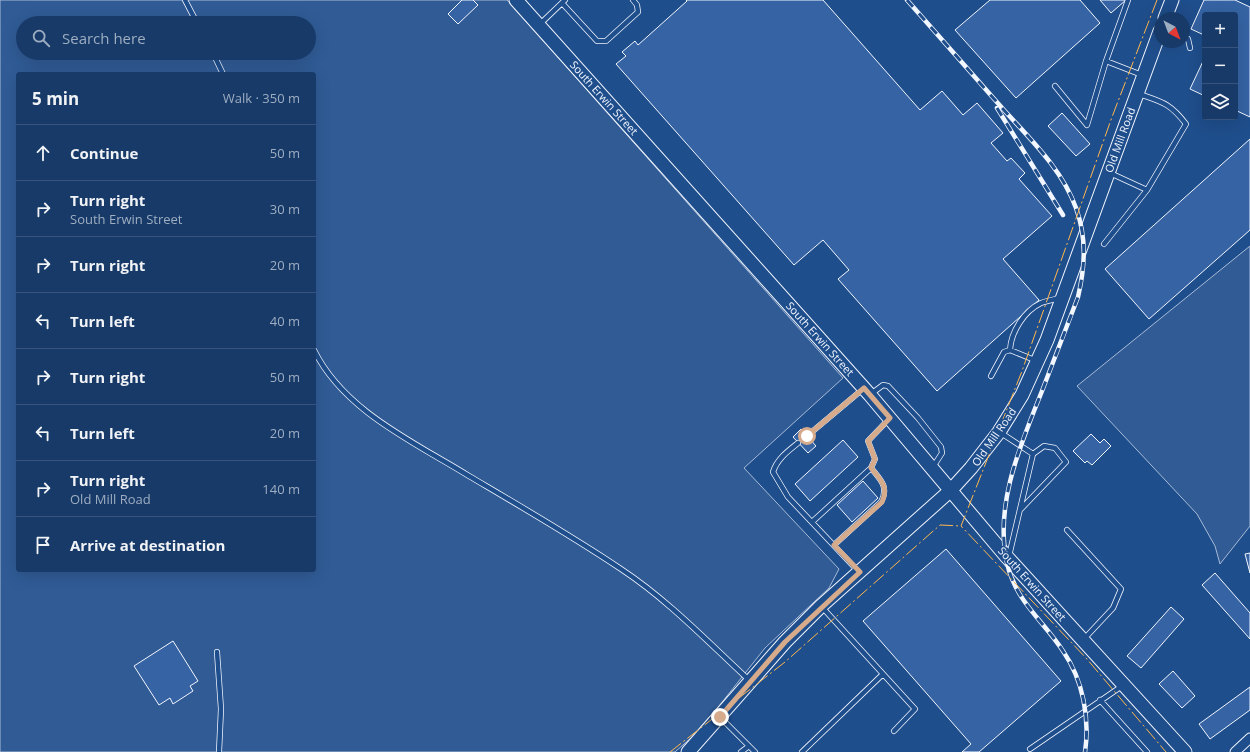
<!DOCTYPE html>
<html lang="en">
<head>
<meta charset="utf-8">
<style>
  :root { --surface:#173a69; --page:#244571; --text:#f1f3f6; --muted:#9eadc0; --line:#36547d }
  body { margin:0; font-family:"Open Sans",sans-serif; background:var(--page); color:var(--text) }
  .controls { position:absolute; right:12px; top:12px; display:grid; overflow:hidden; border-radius:4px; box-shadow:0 4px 16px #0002 }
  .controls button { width:36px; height:36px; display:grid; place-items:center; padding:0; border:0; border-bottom:1px solid var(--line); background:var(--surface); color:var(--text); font:20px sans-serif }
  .compass { position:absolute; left:1154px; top:12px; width:36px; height:36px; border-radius:50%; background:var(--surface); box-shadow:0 4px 16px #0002; rotate:138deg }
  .stop { position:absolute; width:12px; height:12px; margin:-9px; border:3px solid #d6ab8b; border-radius:50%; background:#fff }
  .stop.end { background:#d6ab8b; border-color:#fff; box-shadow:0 1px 4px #0008 }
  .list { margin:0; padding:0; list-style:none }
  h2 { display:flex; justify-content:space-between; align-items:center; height:52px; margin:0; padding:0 16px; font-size:17px }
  h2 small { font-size:13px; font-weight:400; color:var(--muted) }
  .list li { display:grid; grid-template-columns:26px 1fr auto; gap:12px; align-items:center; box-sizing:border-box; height:56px; padding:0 16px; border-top:1px solid var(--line) }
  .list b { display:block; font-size:15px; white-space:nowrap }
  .list p { margin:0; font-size:13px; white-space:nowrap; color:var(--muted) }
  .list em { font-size:13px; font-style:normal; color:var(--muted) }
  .icon { flex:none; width:22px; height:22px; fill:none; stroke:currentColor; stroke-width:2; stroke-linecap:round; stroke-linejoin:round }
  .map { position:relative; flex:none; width:1250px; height:752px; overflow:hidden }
  .search { position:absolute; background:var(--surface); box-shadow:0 4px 16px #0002; left:16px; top:16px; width:300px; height:44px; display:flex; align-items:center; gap:10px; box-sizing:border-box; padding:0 14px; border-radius:22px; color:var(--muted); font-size:15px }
  .panel { position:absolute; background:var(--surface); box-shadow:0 4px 16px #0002; left:16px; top:72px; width:300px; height:500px; border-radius:4px }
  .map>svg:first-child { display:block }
  .built { fill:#305b95; stroke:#a8bbd7; fill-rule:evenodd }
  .building { fill:#3563a3; stroke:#f2f6ff }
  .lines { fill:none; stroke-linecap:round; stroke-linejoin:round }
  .lane-casing { stroke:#f2f6ff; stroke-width:6 }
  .street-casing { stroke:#f2f6ff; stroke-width:11 }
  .secondary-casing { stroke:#f2f6ff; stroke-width:15 }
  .lane { stroke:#1f4e8c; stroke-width:4.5 }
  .street { stroke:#1f4e8c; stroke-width:9 }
  .secondary { stroke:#1f4e8c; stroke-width:13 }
  .rail-casing { stroke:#f2f6ff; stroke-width:4.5 }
  .rail { stroke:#1f4e8c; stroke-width:3; stroke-dasharray:9; stroke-linecap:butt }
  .power { stroke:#ffb74d; stroke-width:1; stroke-dasharray:14 3 2 3; stroke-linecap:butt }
  .route { stroke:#d6ab8b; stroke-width:5 }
  .labels { text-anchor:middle; stroke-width:3; stroke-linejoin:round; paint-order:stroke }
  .street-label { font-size:11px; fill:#f2f6ff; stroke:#1f4e8c }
</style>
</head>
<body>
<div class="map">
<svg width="1250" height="752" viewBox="0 0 1250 752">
  <rect width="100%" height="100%" fill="#1f4e8c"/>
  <path class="built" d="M0,0H507L843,378L744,468L839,569L829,588L765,648L719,706L692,737L675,752H0ZM23,23H309V53H23ZM18,74H314V570H18Z
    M1250,246V526L1220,564L1215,546L1197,514L1077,386Z"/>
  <path class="building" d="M462,0H473L478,5L458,24L448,14Z
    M686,0H823L920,110L942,91L963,115L977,103L1003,133L991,143L1007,161L1011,158L1025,173L1019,179L1052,216L1003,259L1039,300L937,391L838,279L849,270L823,240L794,265L616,64L626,56L622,52L635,41L638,45L687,1Z
    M990,0H1080L1100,23L1016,98L955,30Z
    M1100,0H1126L1111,13Z
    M1204,0H1235L1250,7V117L1235,110V15H1205V38L1203,37L1204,35L1191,29Z
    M1205,57V96L1190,89Z
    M1062,113L1090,144L1076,156L1048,126Z
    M1250,139V230L1149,319L1105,269Z
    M801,429L816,446L808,453L793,437Z
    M1091,434L1100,443L1104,439L1111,446L1092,465L1087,461L1085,463L1073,451Z
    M843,440L858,457L810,501L795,484Z
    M863,481L878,498L852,522L837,505Z
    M946,549L1061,681L979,752H962L971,744L863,621Z
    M1250,553V573L1245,554Z
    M1215,573L1250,613V639L1202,585Z
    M1171,607L1184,619L1141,668L1127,656Z
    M173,641L198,681L190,686L193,691L173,704L170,698L159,705L134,666Z
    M1173,671L1195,696L1182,708L1159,684Z
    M1250,687V710L1210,739L1199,724Z"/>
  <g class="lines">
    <defs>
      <path id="lane" d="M185,0L197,23
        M562,3L597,41H606L638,12L637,5L633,0
        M540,24L565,0
        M1184,36L1188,39L1190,48
        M213,53L223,74
        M1106,61L1128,0
        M1055,86L1087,125L1106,61L1142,75
        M1110,173L1147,190
        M1104,244L1147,190L1186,124C1170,103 1162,102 1139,94
        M314,350C344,411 414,442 469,476C520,506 572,536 621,569C668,600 708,642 749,680
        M1037,361L1010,350C1011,332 1024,311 1041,303C1046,301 1053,300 1059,298
        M991,376L1004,352L1010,350
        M871,394L883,385L888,386L918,418L941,447L942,453L933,467
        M1001,433L1033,454L1009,556
        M807,436L863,389
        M798,443C788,451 777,459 773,472L788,497L858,571
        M1020,510L1066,462L1055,448L1044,446L1033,454
        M812,522L871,468L875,459L868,441L888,420
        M1067,530L1121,589L1113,608L1084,639
        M834,545L881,502C889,487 881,480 871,468
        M821,606L915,709L894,731
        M217,652L221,709L219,752
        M1100,700L1147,752
        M720,717L755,752
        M1030,749L1122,686
        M741,752L749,746
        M802,752L883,674"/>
      <path id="street" d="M1235,752L1250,738"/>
      <path id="secondary" d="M516,0L870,395L1006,556L1185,752
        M1165,18L1172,0
        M688,752L785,642L821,606L951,490L971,468L999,432L1022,395L1047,340L1160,31"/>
    </defs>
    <use href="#lane" class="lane-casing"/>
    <use href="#street" class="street-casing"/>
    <use href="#secondary" class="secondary-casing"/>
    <use href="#lane" class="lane"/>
    <use href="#street" class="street"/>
    <use href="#secondary" class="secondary"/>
    <defs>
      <path id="rail" d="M907,0C939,36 971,73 1003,109C1030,139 1062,169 1076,208C1087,238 1085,267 1078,297C1066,329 1054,360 1042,391C1021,444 994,504 1007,563C1016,602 1042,619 1063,651C1083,680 1090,718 1085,752
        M997,108L1063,215"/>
    </defs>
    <use href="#rail" class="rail-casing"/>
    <use href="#rail" class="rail"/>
    <path class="power" d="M1157,0L1112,117L1022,371L961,526L1086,658L1166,752
      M670,752L785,662L940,525L961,526"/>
  </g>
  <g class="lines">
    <path class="route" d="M720,717L785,642L860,572L834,545L882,502C889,487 881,480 871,468L875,459L868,441L890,418L864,388L807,436"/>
  </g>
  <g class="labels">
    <g class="street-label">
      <text transform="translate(604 98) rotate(48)" y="4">South Erwin Street</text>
      <text transform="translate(1120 140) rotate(-70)" y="4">Old Mill Road</text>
      <text transform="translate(820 339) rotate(48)" y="4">South Erwin Street</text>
      <text transform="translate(994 437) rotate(-55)" y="4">Old Mill Road</text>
      <text transform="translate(1032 584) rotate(48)" y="4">South Erwin Street</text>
    </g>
  </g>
</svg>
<div class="controls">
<button>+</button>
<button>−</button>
<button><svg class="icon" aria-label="layers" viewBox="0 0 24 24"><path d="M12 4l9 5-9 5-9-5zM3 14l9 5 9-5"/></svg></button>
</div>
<svg class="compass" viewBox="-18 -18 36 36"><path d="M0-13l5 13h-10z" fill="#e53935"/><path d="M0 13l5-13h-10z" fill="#9eadc0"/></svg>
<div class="stop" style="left:807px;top:436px"></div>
<div class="stop end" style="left:720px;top:717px"></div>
<div class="search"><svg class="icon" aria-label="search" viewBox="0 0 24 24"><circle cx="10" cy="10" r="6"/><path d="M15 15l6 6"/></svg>Search here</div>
<section class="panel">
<h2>5 min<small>Walk · 350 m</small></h2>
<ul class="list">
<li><svg class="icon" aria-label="ahead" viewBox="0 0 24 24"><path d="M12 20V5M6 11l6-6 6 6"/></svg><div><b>Continue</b></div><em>50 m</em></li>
<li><svg class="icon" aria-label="right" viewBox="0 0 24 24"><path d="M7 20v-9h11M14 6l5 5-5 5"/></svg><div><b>Turn right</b><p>South Erwin Street</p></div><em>30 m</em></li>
<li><svg class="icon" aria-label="right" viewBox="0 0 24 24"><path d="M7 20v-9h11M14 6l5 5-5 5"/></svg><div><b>Turn right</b></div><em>20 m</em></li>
<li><svg class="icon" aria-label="left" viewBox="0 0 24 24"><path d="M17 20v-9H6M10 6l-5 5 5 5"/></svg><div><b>Turn left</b></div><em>40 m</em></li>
<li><svg class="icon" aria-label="right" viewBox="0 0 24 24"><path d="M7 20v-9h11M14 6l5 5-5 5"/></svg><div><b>Turn right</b></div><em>50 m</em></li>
<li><svg class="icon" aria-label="left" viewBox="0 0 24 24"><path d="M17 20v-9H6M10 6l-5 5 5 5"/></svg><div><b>Turn left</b></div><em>20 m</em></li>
<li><svg class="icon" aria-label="right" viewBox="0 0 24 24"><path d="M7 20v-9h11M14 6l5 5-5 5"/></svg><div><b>Turn right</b><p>Old Mill Road</p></div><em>140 m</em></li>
<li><svg class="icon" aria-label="arrive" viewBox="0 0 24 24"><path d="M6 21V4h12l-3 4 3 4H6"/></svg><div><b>Arrive at destination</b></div></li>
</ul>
</section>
</div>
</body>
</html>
